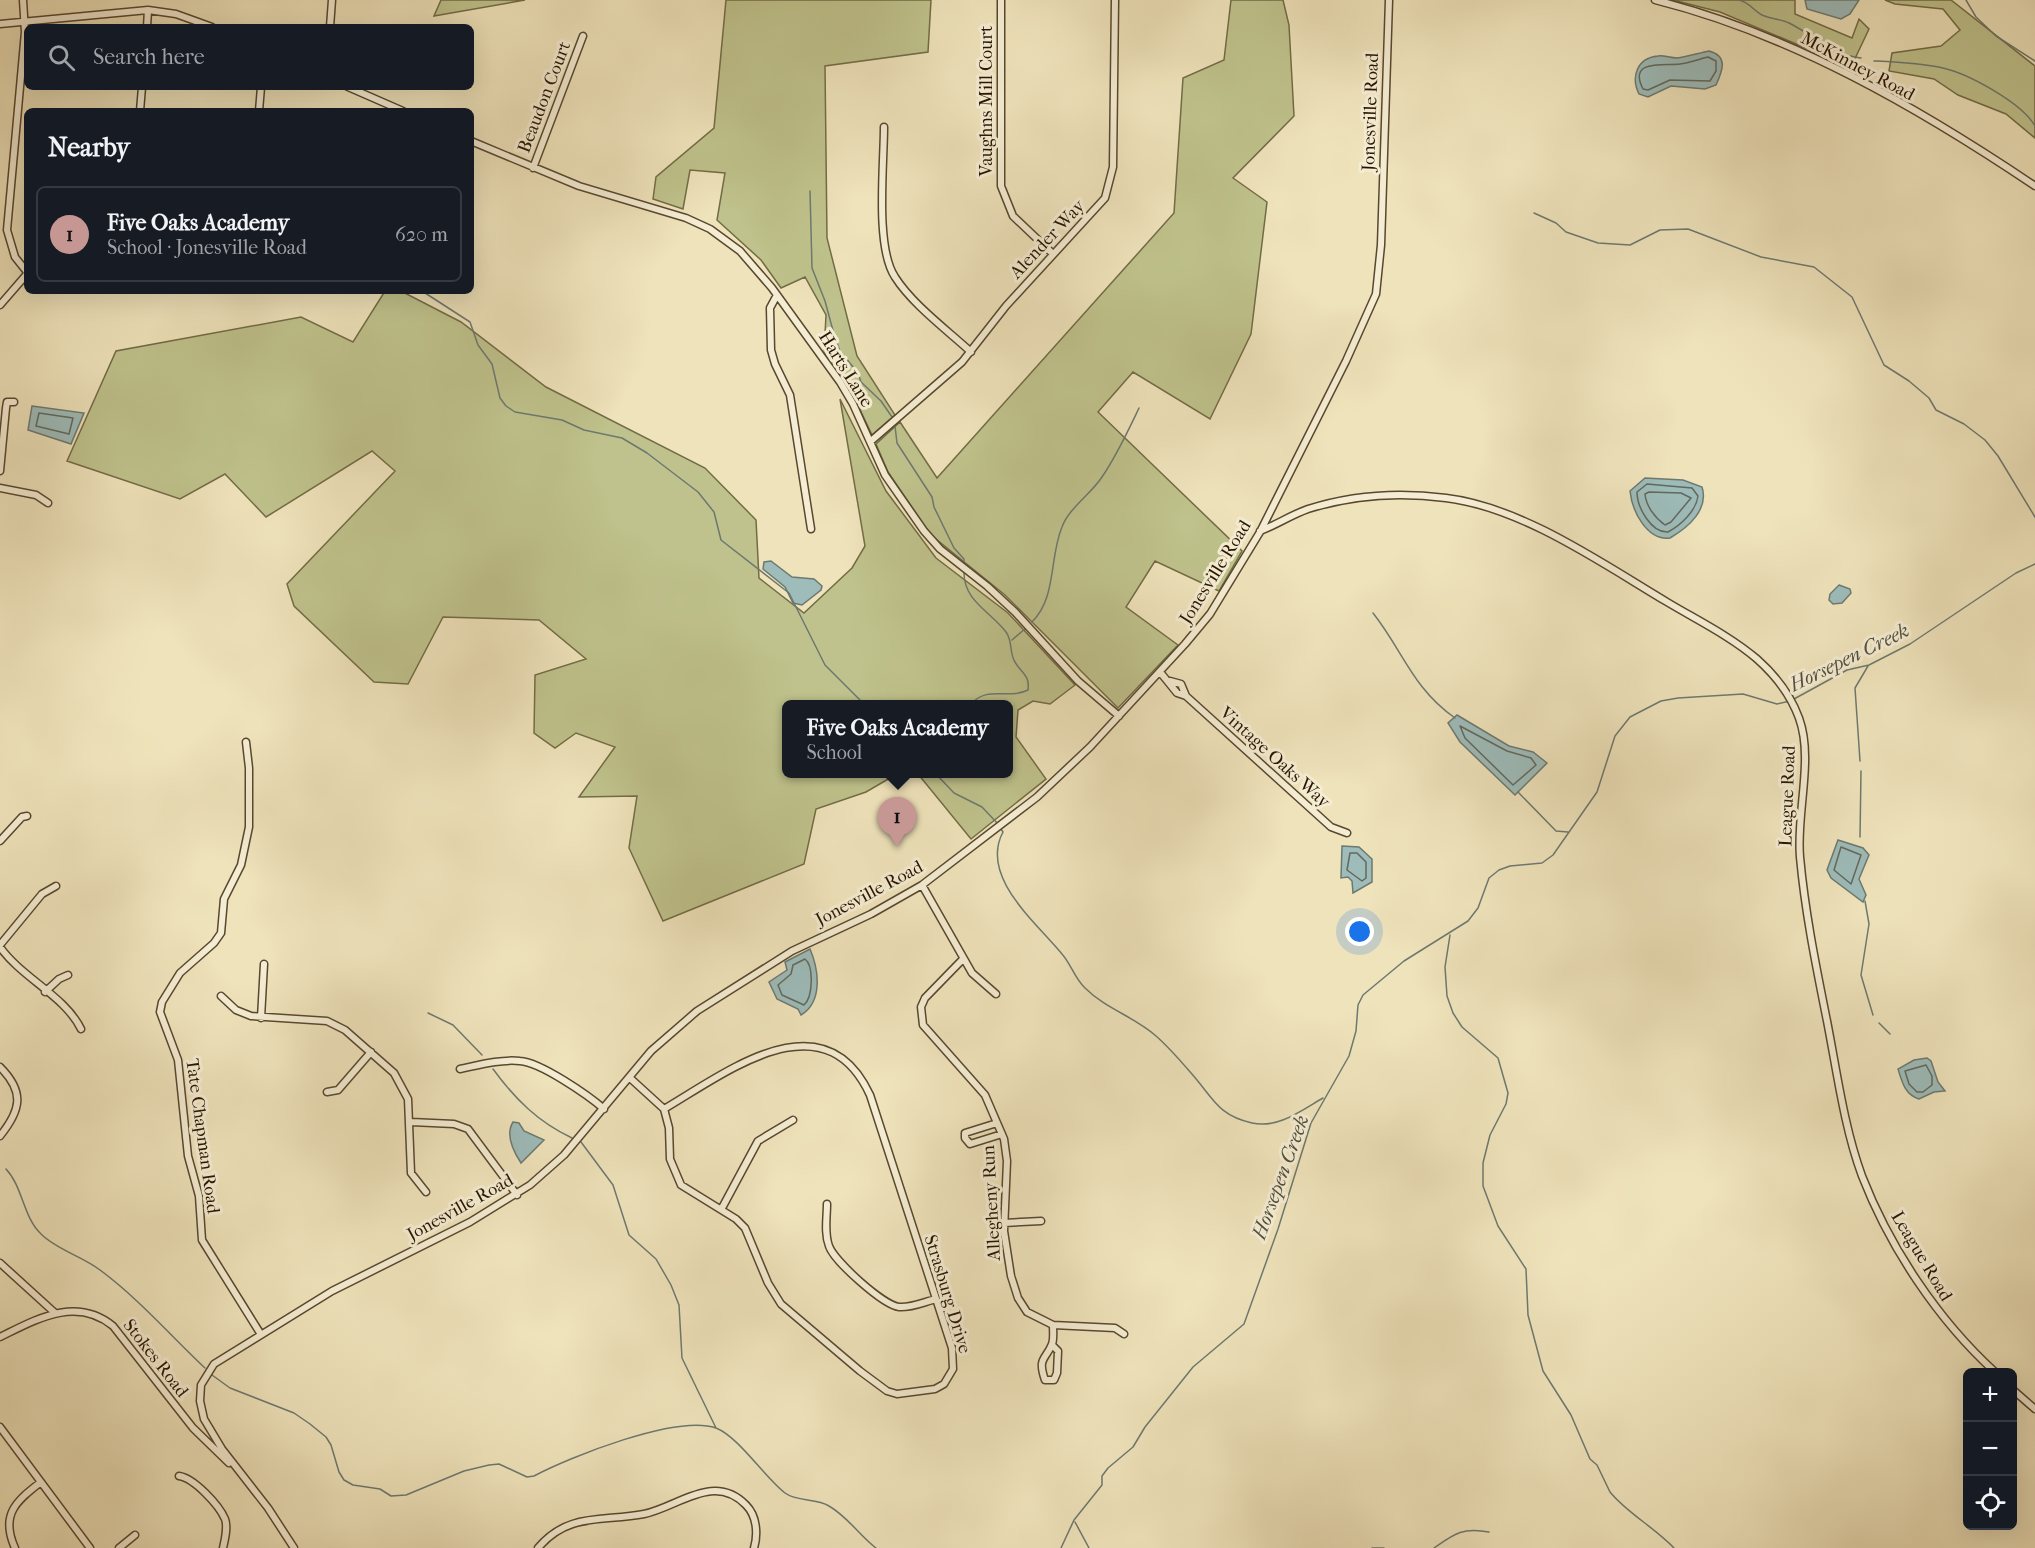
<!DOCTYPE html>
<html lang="en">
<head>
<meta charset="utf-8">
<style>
  :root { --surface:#171b24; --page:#20242c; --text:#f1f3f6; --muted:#9ea1a6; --line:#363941; --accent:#c59692 }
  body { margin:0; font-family:"IM FELL French Canon",serif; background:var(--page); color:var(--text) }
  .controls { position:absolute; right:18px; bottom:18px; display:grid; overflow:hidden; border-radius:9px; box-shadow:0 6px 24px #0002 }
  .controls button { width:54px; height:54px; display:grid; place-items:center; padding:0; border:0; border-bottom:2px solid var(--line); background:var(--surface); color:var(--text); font:30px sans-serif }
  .you { position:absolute; left:1360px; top:932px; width:21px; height:21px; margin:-15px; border:4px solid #fff; border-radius:50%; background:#1a73e8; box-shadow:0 0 0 9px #1a73e833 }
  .badge { display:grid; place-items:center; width:39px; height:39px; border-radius:50%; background:var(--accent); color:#111; font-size:20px; font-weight:700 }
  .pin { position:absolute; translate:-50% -50px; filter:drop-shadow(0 2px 3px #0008) }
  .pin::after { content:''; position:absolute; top:32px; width:21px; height:18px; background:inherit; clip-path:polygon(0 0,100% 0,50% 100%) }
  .popup { position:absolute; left:782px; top:700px; width:231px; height:78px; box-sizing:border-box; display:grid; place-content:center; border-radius:9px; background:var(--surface); filter:drop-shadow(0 2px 4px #0005); font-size:20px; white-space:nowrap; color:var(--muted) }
  .popup b { font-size:22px; color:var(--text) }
  .popup::after { content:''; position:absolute; left:50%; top:100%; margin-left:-12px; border:12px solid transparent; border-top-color:var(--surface) }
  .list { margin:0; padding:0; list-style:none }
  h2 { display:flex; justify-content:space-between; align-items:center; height:78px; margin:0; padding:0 24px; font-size:26px }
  h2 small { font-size:20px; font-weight:400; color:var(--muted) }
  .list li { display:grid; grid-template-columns:39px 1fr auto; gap:18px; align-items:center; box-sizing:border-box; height:96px; margin:0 12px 12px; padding:0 12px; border:2px solid var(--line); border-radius:9px }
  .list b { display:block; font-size:22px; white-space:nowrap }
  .list p { margin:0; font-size:20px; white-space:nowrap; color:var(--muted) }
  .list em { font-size:20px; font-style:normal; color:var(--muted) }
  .icon { flex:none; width:33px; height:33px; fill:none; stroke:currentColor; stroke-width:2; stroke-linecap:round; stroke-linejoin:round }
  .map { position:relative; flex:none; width:2035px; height:1548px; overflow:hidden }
  .search { position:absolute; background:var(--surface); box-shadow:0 6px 24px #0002; left:24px; top:24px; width:450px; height:66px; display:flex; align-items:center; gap:15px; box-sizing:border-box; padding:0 21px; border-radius:9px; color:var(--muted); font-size:22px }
  .panel { position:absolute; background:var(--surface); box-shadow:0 6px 24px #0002; left:24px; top:108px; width:450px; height:186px; border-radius:9px }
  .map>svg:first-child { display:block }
  .green { fill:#bfc28c; stroke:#726c46; stroke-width:1.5 }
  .water { fill:#9dbcba; stroke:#6d7970; stroke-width:1.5 }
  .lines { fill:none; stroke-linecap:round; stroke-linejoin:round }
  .shore { stroke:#62685d; stroke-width:1.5 }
  .stream { stroke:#6d7970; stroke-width:1.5 }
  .minor-casing { stroke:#58482f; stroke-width:9 }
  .minor { stroke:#f5edd3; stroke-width:6 }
  .labels { text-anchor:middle; stroke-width:6; stroke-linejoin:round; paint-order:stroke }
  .street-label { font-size:18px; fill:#261500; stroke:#f5edd3 }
  .water-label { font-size:20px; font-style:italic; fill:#504f41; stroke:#f5edd3 }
</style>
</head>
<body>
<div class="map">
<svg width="2035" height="1548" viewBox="0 0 2035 1548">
  <rect width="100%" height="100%" fill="#efe3bb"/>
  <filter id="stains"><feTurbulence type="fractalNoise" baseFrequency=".00333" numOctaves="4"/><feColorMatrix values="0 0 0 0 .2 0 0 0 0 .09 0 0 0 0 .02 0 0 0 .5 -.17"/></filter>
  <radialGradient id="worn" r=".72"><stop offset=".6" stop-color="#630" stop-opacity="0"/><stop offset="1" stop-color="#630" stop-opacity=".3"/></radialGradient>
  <path class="green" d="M441,0H525L434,16Z
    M726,0H931L928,52L825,66L827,238L857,356L895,415L872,435L856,401L824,353L826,315L805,277L781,288L761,260L717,220L725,173L690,170L683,209L653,199L656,177L714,128Z
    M1231,0H1283L1289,25L1294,116L1233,178L1267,202L1251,334L1210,419L1133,372L1098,412L1242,551L1219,591L1155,561L1126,607L1178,645L1118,708L1005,595L931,535L888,472L876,444L900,422L937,478L1174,213L1183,78L1224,60Z
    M1673,0H1795V14L1852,38L1859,19L1869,29L1851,67L1720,12Z
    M1885,0H1951L2035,66V138L2006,114L1958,95L1934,79L1889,71L1892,53L1941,46L1960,30L1943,9L1895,4Z
    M385,291H401L461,322L546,387L705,468L756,520L759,578L804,613L852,568L865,546L840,399L886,491L936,558L1008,613L1075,685L1050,704L1033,701L1018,710L1016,737L1046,779L971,839L918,774H1008V704H786V774H897L866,792L816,809L804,864L663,921L629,848L637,796L579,797L615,747L576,733L555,748L534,733L535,675L586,659L539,620L443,617L408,684L374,682L294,606L287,584L395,471L372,451L266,517L225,474L180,499L67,461L116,351L301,317L353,342Z"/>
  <path class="water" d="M1805,0H1859L1850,14L1841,19L1807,9Z
    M1709,51C1728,56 1723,70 1716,85L1705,89L1671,86L1648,97L1639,94C1631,78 1636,58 1658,56C1664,55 1670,58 1677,58C1687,57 1699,53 1709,51Z
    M32,406L84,413L71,444L28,430Z
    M1645,478L1683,480L1702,487C1709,509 1689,527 1670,538C1647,541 1632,511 1630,491Z
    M771,561L792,577L814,579L822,586L821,590L802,605L793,603L785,587L763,569L764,562Z
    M1839,585L1850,589L1851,593L1842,603L1833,604L1829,600L1830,594Z
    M1457,715L1509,746L1533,752L1547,763L1515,795L1460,742L1448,723Z
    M1838,840L1863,848L1869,855L1859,879L1866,895L1863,902L1831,878L1827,870Z
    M1342,846L1359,847L1372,859V882L1353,893L1352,881L1348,877L1341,878Z
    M810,949C819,970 823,1002 801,1015L798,1009L777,999L769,982L787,970L785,962Z
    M1927,1058L1931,1061L1938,1082L1945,1091L1934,1092L1919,1099C1905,1095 1902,1082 1898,1069L1914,1060Z
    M513,1122L519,1123L524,1131L544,1140L521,1163C513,1151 505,1135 513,1122Z"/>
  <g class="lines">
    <path class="shore" d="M1708,57L1716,61V71L1710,81L1670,80L1648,90L1643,89C1627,58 1667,66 1680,64C1689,63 1699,59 1708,57Z
      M39,413L73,418L69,434L36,426Z
      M1647,484L1692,488L1698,496C1696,511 1681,525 1668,532C1651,533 1637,507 1637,492Z
      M1649,492L1681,493L1691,498L1671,522L1665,525C1655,518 1646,506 1645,494Z
      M1460,726L1507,751L1531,758L1536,765L1513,785L1465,738Z
      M1841,847L1861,855L1851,884L1834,870Z
      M1350,853H1357L1366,862V878L1362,881L1347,870Z
      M805,959C814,966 813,997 804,1005L782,995L778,985L791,974L793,965Z
      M1926,1065L1932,1076V1085L1923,1092H1917L1909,1084L1905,1071Z"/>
    <path class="stream" d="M1739,0C1749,2 1753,10 1762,15C1771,19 1781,19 1789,23C1813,35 1834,55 1861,58
      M1966,0L1976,17L1996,36L2035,61
      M1874,61C1896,62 1921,63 1943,68C1969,74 2022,103 2035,126
      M810,191L812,268L825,301L835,338L840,351L858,373L861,382L881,401L892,417
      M1534,213L1556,223L1566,232L1598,243L1630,245L1660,230L1688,229L1761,257L1814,267L1852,297L1884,365L1909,381L1929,398L1936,410L1964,424L1985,440L1998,456L2035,517
      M422,291L470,322L478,345L492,364L500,398L506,406L515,412L562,420L584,430L622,438L647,453L698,492L714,512L721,540L789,593L825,665L864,704
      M895,426L897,443L932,497L934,507L954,548L964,559V563
      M964,573C964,601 991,612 1006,632C1013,641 1009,653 1015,662C1022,674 1030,675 1028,690C1008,700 988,685 971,704
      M1373,613C1403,651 1413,689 1455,718
      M1032,622C1057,597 1049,558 1062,527C1069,508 1091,494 1102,477C1117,455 1128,431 1139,408
      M1012,640L1026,628
      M1794,699L1847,670L1869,665L1910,644L2016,573L2035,564
      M1860,761L1855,688L1868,666
      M936,774L954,793L982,807L999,825
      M1518,792L1556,831L1568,832
      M1001,829L1003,832C979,877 1037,923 1062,954C1071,964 1075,979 1085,988C1106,1009 1135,1017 1156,1036C1171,1049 1184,1065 1197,1080C1215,1102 1221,1116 1252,1123C1278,1129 1302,1110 1323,1098
      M1860,837L1861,771
      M1865,901L1869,924L1861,975L1873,1015
      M1450,935L1445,967L1447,996L1453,1013L1462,1027L1498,1058L1508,1093L1506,1104L1490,1135L1483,1163V1186L1498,1226L1526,1269L1528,1315L1543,1371L1571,1415L1590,1459L1597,1465L1610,1492C1627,1513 1654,1527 1674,1548
      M428,1013L453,1025L482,1055
      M1879,1023L1890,1034
      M493,1069C515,1099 538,1122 572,1138
      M581,1142L613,1185L629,1235L656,1259L671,1285L679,1305L682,1358L716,1428
      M6,1169C23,1187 23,1217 41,1234C57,1250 82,1256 100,1270C139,1299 170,1335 205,1368
      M212,1375L230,1388L294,1413L310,1424L326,1437L331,1445L339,1472L344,1480L353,1485L380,1489L391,1496L406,1495L464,1471L489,1465L499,1464L527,1477L534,1476C570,1457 677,1414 716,1428C739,1437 765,1478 785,1493C797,1502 816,1498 829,1506C848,1517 859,1535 876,1548
      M1075,1522L1089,1548
      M1061,1548L1074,1520L1102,1485V1476L1108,1468L1133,1447L1145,1427L1193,1367L1244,1324L1278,1229L1311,1123L1349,1056L1356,1031L1358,1005L1363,995L1404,961L1468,921L1478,908L1489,878L1499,870L1510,866L1542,863L1553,855L1597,792L1615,736L1630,717L1661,701L1678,698L1743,694L1777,704L1790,701
      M1372,1548H1384
      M1434,1548C1454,1534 1462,1527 1489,1532"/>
    <defs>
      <path id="minor" d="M23,0L25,32L7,230L15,257L27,272
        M1001,0V186L1013,216L1053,254
        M1655,0C1791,34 1919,108 2035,186
        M0,24L148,10L176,14L212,27
        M147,27L148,10
        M330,27L332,0
        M348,87L403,111
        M140,111L142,87
        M259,111L261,87
        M884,127C884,165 875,247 895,277C912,304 947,330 971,352
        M471,141L579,186L686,218L710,229L740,251L772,288L840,382L853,404L885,475L924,531L940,549L987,586L1015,612L1078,681L1119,716
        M533,168L583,36
        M777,295L770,308L771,350L775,364L790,395L811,529
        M0,305L27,274
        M871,441L962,362L1006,306L1105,198L1113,167L1115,0
        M0,471L6,408L7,402H14
        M0,488L36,495L48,503
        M1260,531C1276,525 1291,515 1308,509C1352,495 1401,492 1446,498C1522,507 1603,564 1667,602C1697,620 1730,636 1757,659C1775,675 1791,696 1799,718C1814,759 1796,813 1800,857C1805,912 1816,966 1827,1021C1837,1072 1844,1127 1862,1176C1890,1248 1938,1320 1995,1372
        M1160,672L1177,693L1186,696L1331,827L1347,833
        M1170,681L1181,684L1186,696
        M246,742L249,768V827L241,865L224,899L221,933L214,943L180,973L162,1002L160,1012L178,1060L188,1156L199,1196L202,1240L260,1333
        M0,841L22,817L27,816
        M922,885L972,973L996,994
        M0,945L42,894L56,886
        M0,947C22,978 65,996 81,1029
        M963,959L925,998L921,1007L923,1025L985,1095L1004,1139L1007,1161L1004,1231L1011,1276L1018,1298L1027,1312L1053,1325L1115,1328L1124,1334
        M45,992L59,979L68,975
        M221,996L236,1010L251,1016L327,1021L345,1030L394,1073L408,1099L411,1173L426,1192
        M261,1018L264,964
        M0,1067C25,1092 21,1110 0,1136
        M460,1069C479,1065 500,1059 520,1061C540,1062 588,1095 604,1109
        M630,1078L664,1109L669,1128L670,1159L681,1185L736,1219L745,1228L768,1283L781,1304L860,1371L887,1391L897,1394L935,1389L944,1384L953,1369L952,1348L870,1095C824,996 727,1072 664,1109
        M327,1092L338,1090L371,1052
        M411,1122L454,1124L468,1129L517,1195
        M997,1123L965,1133V1138L970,1144L1002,1134
        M827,1204C827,1217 824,1233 829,1246C834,1261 883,1305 899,1307C911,1308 924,1302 936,1299
        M722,1208L758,1141L793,1120
        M1004,1223L1041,1221
        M0,1263L55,1313
        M0,1337C37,1319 76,1296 113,1326L193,1428L229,1463
        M1052,1345L1058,1351L1057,1373L1054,1380H1045C1037,1357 1046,1360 1052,1344C1054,1339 1053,1331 1053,1325
        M2012,1389L2035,1409
        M0,1427L90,1548
        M179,1476C194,1478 219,1505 225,1519C228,1527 225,1539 223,1548
        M15,1548C0,1515 16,1501 41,1482
        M119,1548L135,1535
        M294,1548L268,1508L222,1449L204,1419L200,1401L201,1385L214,1364L332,1291L470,1222L530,1185L564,1155L651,1051L697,1011L792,951L871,914L922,885L1037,797L1090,747L1185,644L1210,614L1260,532L1346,361L1376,294L1381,245L1389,0
        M538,1548C568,1512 603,1522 644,1514C678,1507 714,1472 746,1505C757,1516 758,1534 754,1548"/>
    </defs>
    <use href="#minor" class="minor-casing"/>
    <use href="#minor" class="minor"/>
  </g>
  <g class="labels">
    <g class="street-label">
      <text transform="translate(1858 66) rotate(28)" y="6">McKinney Road</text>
      <text transform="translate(544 97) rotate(-69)" y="6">Beaudon Court</text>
      <text transform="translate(986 101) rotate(-90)" y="6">Vaughns Mill Court</text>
      <text transform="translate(1370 112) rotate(-88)" y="6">Jonesville Road</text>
      <text transform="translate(1047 239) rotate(-47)" y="6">Alender Way</text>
      <text transform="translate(846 369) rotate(58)" y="6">Harts Lane</text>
      <text transform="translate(1215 572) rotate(-58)" y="6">Jonesville Road</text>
      <text transform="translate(1275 757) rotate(42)" y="6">Vintage Oaks Way</text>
      <text transform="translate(1787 796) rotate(-88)" y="6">League Road</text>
      <text transform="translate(869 893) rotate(-28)" y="6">Jonesville Road</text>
      <text transform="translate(203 1136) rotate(82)" y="6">Tate Chapman Road</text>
      <text transform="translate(991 1203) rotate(-93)" y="6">Allegheny Run</text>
      <text transform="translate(460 1207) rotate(-29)" y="6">Jonesville Road</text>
      <text transform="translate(1922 1256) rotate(59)" y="6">League Road</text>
      <text transform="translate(948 1294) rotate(73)" y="6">Strasburg Drive</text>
      <text transform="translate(156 1358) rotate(52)" y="6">Stokes Road</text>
    </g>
    <g class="water-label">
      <text transform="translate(1849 657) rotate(-26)" y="7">Horsepen Creek</text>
      <text transform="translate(1280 1177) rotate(-70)" y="7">Horsepen Creek</text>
    </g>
  </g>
  <rect width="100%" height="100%" filter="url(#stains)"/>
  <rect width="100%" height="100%" fill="url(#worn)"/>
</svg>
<div class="controls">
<button>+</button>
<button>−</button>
<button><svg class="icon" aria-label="locate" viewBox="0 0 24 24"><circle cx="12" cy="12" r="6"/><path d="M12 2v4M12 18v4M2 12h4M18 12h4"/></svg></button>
</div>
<div class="you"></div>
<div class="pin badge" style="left:897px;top:847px">1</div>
<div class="popup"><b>Five Oaks Academy</b>School</div>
<div class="search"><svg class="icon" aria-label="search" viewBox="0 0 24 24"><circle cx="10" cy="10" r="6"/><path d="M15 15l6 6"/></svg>Search here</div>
<section class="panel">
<h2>Nearby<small></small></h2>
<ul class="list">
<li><span class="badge">1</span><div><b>Five Oaks Academy</b><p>School · Jonesville Road</p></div><em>620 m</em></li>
</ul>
</section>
</div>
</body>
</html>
